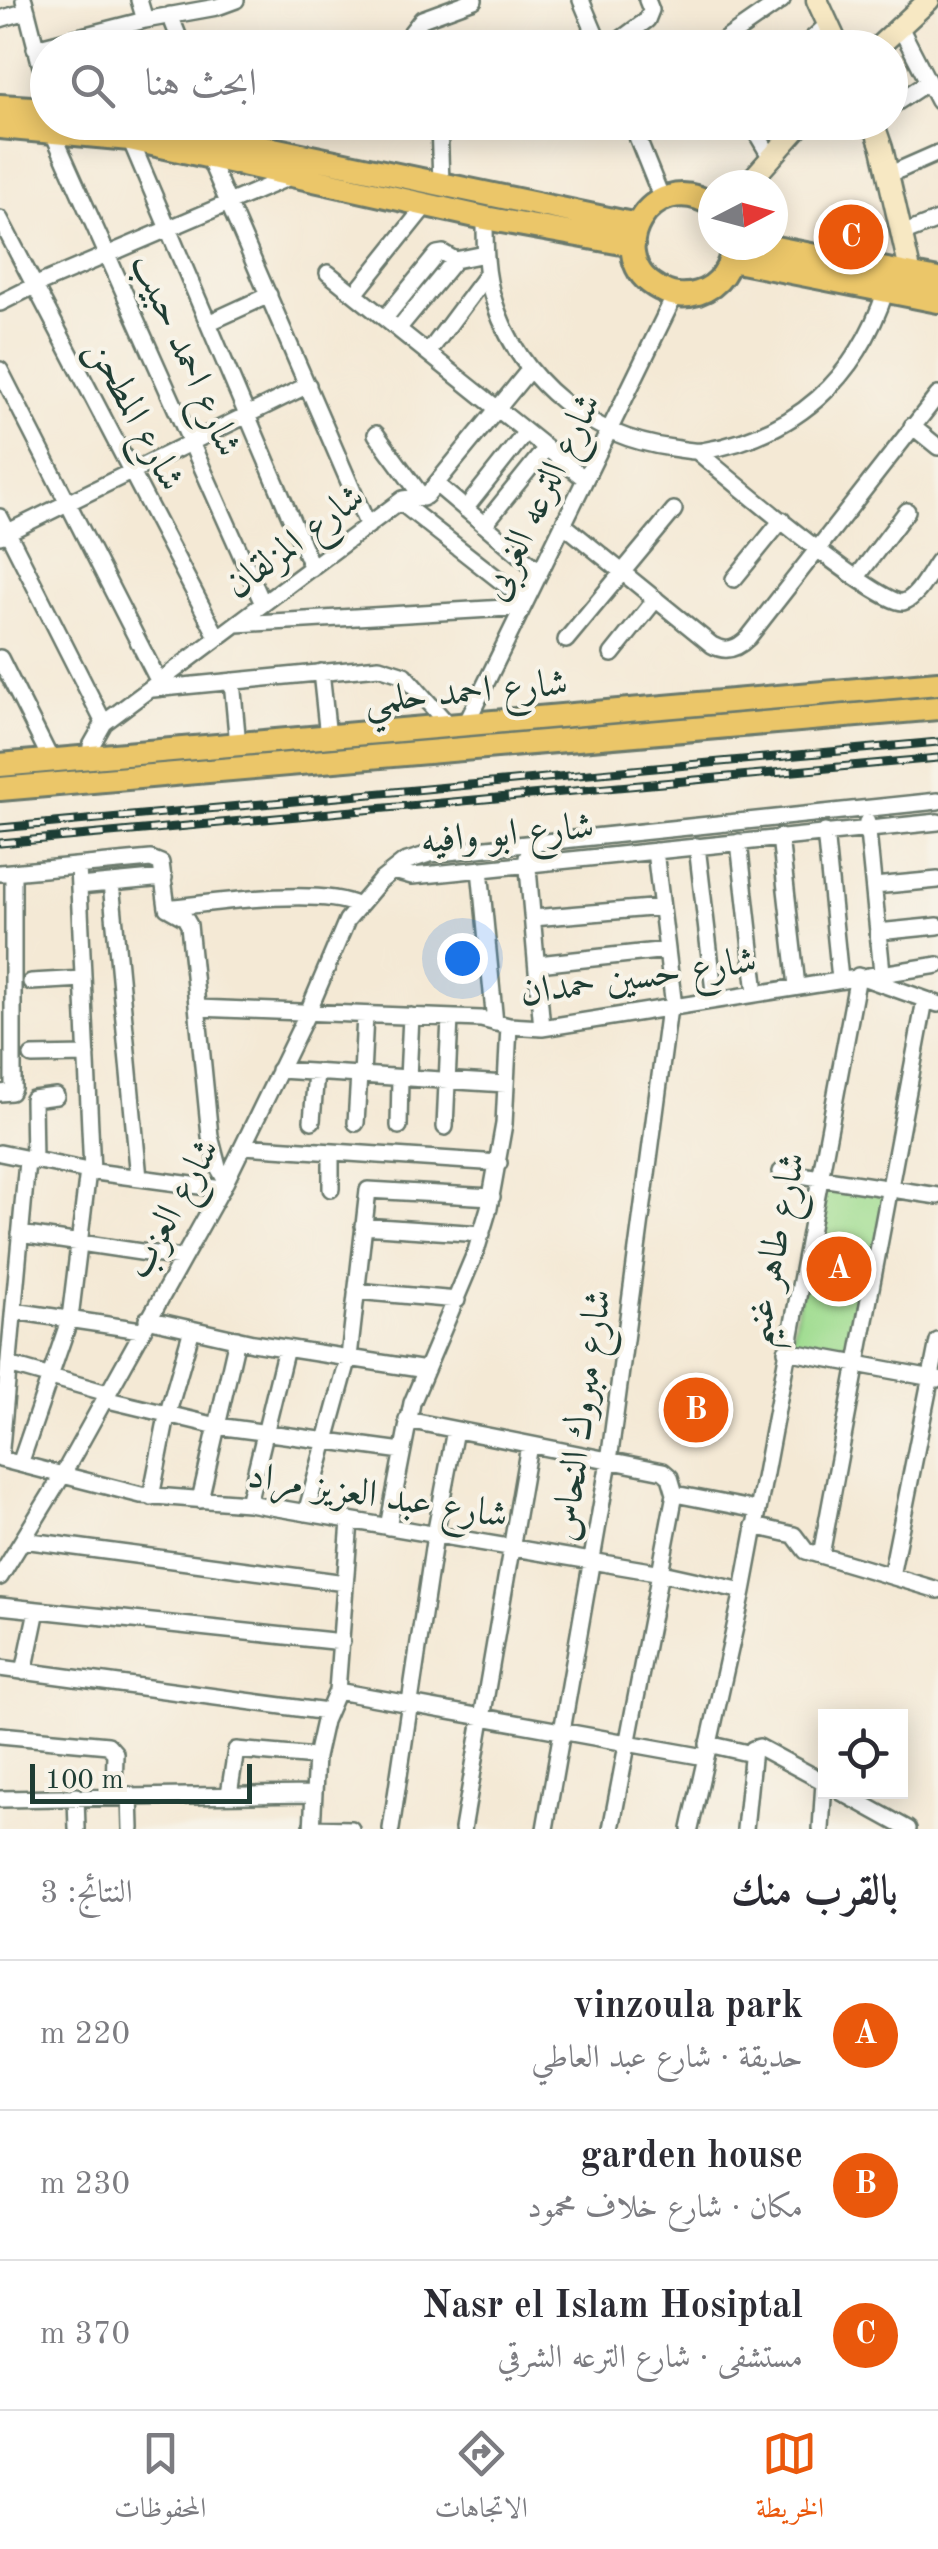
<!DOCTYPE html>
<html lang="ar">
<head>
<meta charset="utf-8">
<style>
  :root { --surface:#fff; --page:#f2f2f3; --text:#2b2b33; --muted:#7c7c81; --line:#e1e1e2; --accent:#ea580c }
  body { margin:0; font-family:"Old Standard TT",Amiri,serif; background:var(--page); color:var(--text); direction:rtl }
  .controls { position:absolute; right:30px; bottom:30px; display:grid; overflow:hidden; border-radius:0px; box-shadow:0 5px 25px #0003 }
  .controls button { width:90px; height:90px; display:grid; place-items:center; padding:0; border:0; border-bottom:2px solid var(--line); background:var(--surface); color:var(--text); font:50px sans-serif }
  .compass { position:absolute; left:698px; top:170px; width:90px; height:90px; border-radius:50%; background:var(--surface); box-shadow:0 5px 25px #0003; rotate:84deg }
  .scale { position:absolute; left:30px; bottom:25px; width:222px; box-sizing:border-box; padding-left:10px; border:5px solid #1f3d34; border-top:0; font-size:28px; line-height:35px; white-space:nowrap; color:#1f3d34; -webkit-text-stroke:8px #f7f3e8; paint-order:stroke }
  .you { position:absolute; left:462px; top:958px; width:35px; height:35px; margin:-25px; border:8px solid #fff; border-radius:50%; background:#1a73e8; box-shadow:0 0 0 15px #1a73e833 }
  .badge { display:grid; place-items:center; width:65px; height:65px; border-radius:50%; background:var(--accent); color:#fff; font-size:32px; font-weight:700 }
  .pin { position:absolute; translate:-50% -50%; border:5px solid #fff; box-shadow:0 2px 10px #0006 }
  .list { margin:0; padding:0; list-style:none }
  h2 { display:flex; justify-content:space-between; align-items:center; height:130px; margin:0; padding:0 40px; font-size:42px }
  h2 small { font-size:32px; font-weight:400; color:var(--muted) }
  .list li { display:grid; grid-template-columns:65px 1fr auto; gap:30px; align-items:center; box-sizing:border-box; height:150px; padding:0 40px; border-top:2px solid var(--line) }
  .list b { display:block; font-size:38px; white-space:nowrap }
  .list p { margin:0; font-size:32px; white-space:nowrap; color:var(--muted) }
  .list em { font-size:32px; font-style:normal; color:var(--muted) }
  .icon { flex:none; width:55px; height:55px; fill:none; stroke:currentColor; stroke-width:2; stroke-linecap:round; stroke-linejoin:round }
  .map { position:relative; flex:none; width:938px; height:1829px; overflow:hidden; direction:ltr }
  .search { position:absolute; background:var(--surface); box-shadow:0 5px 25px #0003; left:30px; right:30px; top:30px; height:110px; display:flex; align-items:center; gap:25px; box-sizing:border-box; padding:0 35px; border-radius:55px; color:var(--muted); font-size:38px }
  .sheet { height:580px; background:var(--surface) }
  nav { display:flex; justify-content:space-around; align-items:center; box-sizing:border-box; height:140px; border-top:2px solid var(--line); background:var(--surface); font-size:28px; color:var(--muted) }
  nav a { display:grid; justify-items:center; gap:5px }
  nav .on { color:var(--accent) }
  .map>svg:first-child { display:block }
  .park { fill:#a0dd91; stroke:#608d62; stroke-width:2.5 }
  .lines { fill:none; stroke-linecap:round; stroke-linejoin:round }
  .street-casing { stroke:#6a796c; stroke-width:20 }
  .secondary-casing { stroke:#6a796c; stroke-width:25 }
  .primary-casing { stroke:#6a796c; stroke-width:28 }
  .street { stroke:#fff; stroke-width:15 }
  .secondary { stroke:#f7e8c3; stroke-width:20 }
  .primary { stroke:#ebc669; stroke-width:22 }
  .rail-casing { stroke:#1f3d34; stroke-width:9 }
  .rail { stroke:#f7f3e8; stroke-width:5; stroke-dasharray:15; stroke-linecap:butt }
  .labels { text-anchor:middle; stroke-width:8; stroke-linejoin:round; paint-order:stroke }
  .street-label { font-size:38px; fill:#1f3d34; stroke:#f7f3e8 }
</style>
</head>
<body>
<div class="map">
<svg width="938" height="1829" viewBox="0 0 938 1829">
  <rect width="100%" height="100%" fill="#f7f3e8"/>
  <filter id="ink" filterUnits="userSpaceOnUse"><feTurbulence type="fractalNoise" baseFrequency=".01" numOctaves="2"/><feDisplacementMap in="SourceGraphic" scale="20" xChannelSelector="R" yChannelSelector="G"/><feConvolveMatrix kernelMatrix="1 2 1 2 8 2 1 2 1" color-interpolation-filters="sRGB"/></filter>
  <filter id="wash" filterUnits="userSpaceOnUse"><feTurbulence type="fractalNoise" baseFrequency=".0048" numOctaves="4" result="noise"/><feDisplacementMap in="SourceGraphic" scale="40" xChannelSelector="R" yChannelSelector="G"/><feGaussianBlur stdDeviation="2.25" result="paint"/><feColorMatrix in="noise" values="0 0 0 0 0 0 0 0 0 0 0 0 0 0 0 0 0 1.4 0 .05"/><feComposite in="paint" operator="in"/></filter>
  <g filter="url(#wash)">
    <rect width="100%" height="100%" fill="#f4e9d5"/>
    <path class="park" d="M821,1180L888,1191L856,1359L790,1347Z"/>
  </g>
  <g filter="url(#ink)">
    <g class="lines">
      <defs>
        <path id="street" d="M24,0L48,94
          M139,0L145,20
          M581,0L601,48
          M170,15L183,48
          M0,19L27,11
          M900,27L938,101
          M115,28L120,48
          M35,48L145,20L217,7L236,0
          M414,48L411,33L422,19L474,0
          M609,48L647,20L651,10L647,0
          M713,48L782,0
          M802,48L828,24
          M890,107L928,82
          M439,122L441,184
          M631,122L662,199
          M750,122L771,158
          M714,128L720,122
          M52,131L263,604
          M130,139L312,568
          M208,156L368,526
          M888,175L938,153
          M485,218C485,246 485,274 494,301C519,381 589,437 672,448C681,449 692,452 702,451C795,436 857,379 886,290
          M0,219L218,638
          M902,234L938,220
          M328,273L585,479
          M355,294L427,204
          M0,303L34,286L292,176
          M385,318L437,254L443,253L455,260L485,254
          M208,323L269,295
          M398,329L455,260
          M428,353L487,274
          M0,370L159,682
          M912,426L938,447
          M376,434L423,498
          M698,452C724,474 880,607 903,602C918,598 929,573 938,561
          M436,484L540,572
          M400,502L526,601
          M465,509L526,432
          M0,517L104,723
          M563,524L712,645C726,653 737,649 748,638L938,395
          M484,525L546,448
          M0,536L308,385
          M857,577L907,511
          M734,579L782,520
          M237,624L523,607
          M566,640L674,510
          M612,654L656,599
          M0,658L51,760
          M321,672L328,737
          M232,681L238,745
          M153,689L379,667L404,675L450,727
          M465,726L675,295
          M91,757V746L104,723L403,499L426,496L530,369
          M867,822L882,972
          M825,832L840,979
          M780,837L797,986
          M739,842L756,993
          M697,846L715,1000
          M655,851L674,1007
          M527,857L542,1028
          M78,866L92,1172
          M480,869L495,1023
          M394,871L412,876L434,874L938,822
          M0,873L151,859L161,863L167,908L185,918L189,925L210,1136L218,1167L226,1181
          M111,883L139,1178
          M79,886L164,878
          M874,886L938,880
          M167,908C210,903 320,887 356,905
          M533,918L662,907
          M878,932L938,926
          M538,964L667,950
          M862,977L938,1004
          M31,982L83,979
          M198,1008L481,1019L509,1026L542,1028L938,965
          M32,1056L87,1055
          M279,1070L506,1084
          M362,1075L365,1015
          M408,1078L411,1016
          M0,1093L11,1092L13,1088V872
          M312,1121L316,1072
          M356,1123L359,1075
          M399,1126L400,1078
          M445,1127L450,1018
          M243,1146L499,1163
          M331,1152V1189
          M0,1153L88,1171L222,1189
          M27,1161L0,1459L141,1495L248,1503L662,1573L743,1591
          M34,1162L33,1099L56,1096
          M781,1172L938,1196
          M363,1226L482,1234
          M20,1234L181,1258
          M356,1291L457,1300
          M14,1311L141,1330
          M147,1319L253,1343L426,1370
          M786,1351L938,1379
          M9,1365L107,1393
          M104,1399L217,1426L402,1451
          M407,1420L663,1471L670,1477L675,1494L611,1829
          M20,1464L70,1318L88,1171
          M675,1494L757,1510
          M151,1497L167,1416L192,1329
          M200,1500L237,1339
          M248,1503L286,1348
          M306,1513L349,1357L368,1190L492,1197
          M754,1526L794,1535L806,1551L938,1590
          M388,1527L412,1403L476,1251L489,1208L504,1124L509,1026
          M23,1540L345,1583
          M821,1555L925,1000
          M891,1576L938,1341
          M0,1577L62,1476L226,1181L308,1012L347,920L380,881L404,862L429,854L938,801
          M0,1606L342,1642
          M0,1668L327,1712
          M24,1672L37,1610
          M337,1691L705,1757
          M0,1735L108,1745L115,1753L114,1795
          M708,1744L752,1754
          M841,1792L908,1829
          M229,1794L236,1750L316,1757
          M130,1795L131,1829
          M76,1796L77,1829
          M0,1799L313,1794
          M312,1828L351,1829
          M312,1829L316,1757L324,1721L337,1691L350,1521
          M391,1829L435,1535L455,1430
          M463,1829L529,1445
          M545,1829L609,1461L669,1008
          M690,1829L743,1591L858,976
          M745,1829L753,1749L759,1747L826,1783
          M821,1829L824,1782"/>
        <path id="secondary" d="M817,0L839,48
          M877,48L929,0
          M873,122L882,148L911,275
          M747,185L803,122"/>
        <path id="primary" d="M0,106L48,109
          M144,122L637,225
          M0,127L130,139L485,218L633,245
          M713,205C650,165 599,258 660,289C672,296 685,297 698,293C720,286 731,267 733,245
          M760,245L938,280
          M731,260L938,301
          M0,765L938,683
          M0,789L938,708"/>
      </defs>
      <use href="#street" class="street-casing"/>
      <use href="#secondary" class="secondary-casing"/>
      <use href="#primary" class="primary-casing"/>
      <use href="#street" class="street"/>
      <use href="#secondary" class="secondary"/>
      <use href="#primary" class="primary"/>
      <defs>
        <path id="rail" d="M0,828L938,742
          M0,843L938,758"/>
      </defs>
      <use href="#rail" class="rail-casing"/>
      <use href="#rail" class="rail"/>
    </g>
  </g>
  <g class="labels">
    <g class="street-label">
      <text transform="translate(188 354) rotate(66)" y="13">شارع احمد حبيب</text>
      <text transform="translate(137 414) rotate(62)" y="13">شارع المطحن</text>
      <text transform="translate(540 496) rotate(-64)" y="13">شارع الترعه الغربى</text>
      <text transform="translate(294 540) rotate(-37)" y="13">شارع المزلقان</text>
      <text transform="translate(466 690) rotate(-5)" y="13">شارع احمد حلمي</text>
      <text transform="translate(507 832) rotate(-5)" y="13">شارع ابو وافيه</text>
      <text transform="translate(638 975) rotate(-8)" y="13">شارع حسين حمدان</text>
      <text transform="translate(171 1208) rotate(-61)" y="13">شارع العزب</text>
      <text transform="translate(773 1249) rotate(-79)" y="13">شارع طاهر غنيم</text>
      <text transform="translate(580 1415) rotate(-82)" y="13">شارع مبروك النحاس</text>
      <text transform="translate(378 1494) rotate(9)" y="13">شارع عبد العزيز مراد</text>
    </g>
  </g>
</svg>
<div class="controls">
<button><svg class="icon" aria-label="locate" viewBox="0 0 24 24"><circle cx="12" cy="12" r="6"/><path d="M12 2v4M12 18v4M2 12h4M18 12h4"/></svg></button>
</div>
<svg class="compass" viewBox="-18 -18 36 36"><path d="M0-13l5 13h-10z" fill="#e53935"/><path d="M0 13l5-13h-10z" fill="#7c7c81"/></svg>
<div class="scale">100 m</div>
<div class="you"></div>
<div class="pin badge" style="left:839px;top:1269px">A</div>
<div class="pin badge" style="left:696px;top:1410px">B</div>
<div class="pin badge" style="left:851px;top:237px">C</div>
<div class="search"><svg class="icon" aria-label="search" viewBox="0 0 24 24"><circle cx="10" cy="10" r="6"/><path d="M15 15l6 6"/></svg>ابحث هنا</div>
</div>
<section class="sheet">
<h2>بالقرب منك<small>النتائج: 3</small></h2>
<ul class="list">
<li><span class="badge">A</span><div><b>vinzoula park</b><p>حديقة · شارع عبد العاطي</p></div><em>220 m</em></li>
<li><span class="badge">B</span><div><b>garden house</b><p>مكان · شارع خلاف محمود</p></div><em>230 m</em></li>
<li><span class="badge">C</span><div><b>Nasr el Islam Hosiptal</b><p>مستشفى · شارع الترعه الشرقي</p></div><em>370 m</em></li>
</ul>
</section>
<nav>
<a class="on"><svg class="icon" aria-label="map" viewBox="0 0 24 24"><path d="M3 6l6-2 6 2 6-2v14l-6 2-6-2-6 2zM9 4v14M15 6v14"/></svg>الخريطة</a>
<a><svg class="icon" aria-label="directions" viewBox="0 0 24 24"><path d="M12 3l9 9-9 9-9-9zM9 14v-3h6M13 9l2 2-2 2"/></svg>الاتجاهات</a>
<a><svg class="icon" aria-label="saved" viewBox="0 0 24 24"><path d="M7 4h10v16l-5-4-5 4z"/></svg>المحفوظات</a>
</nav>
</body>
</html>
